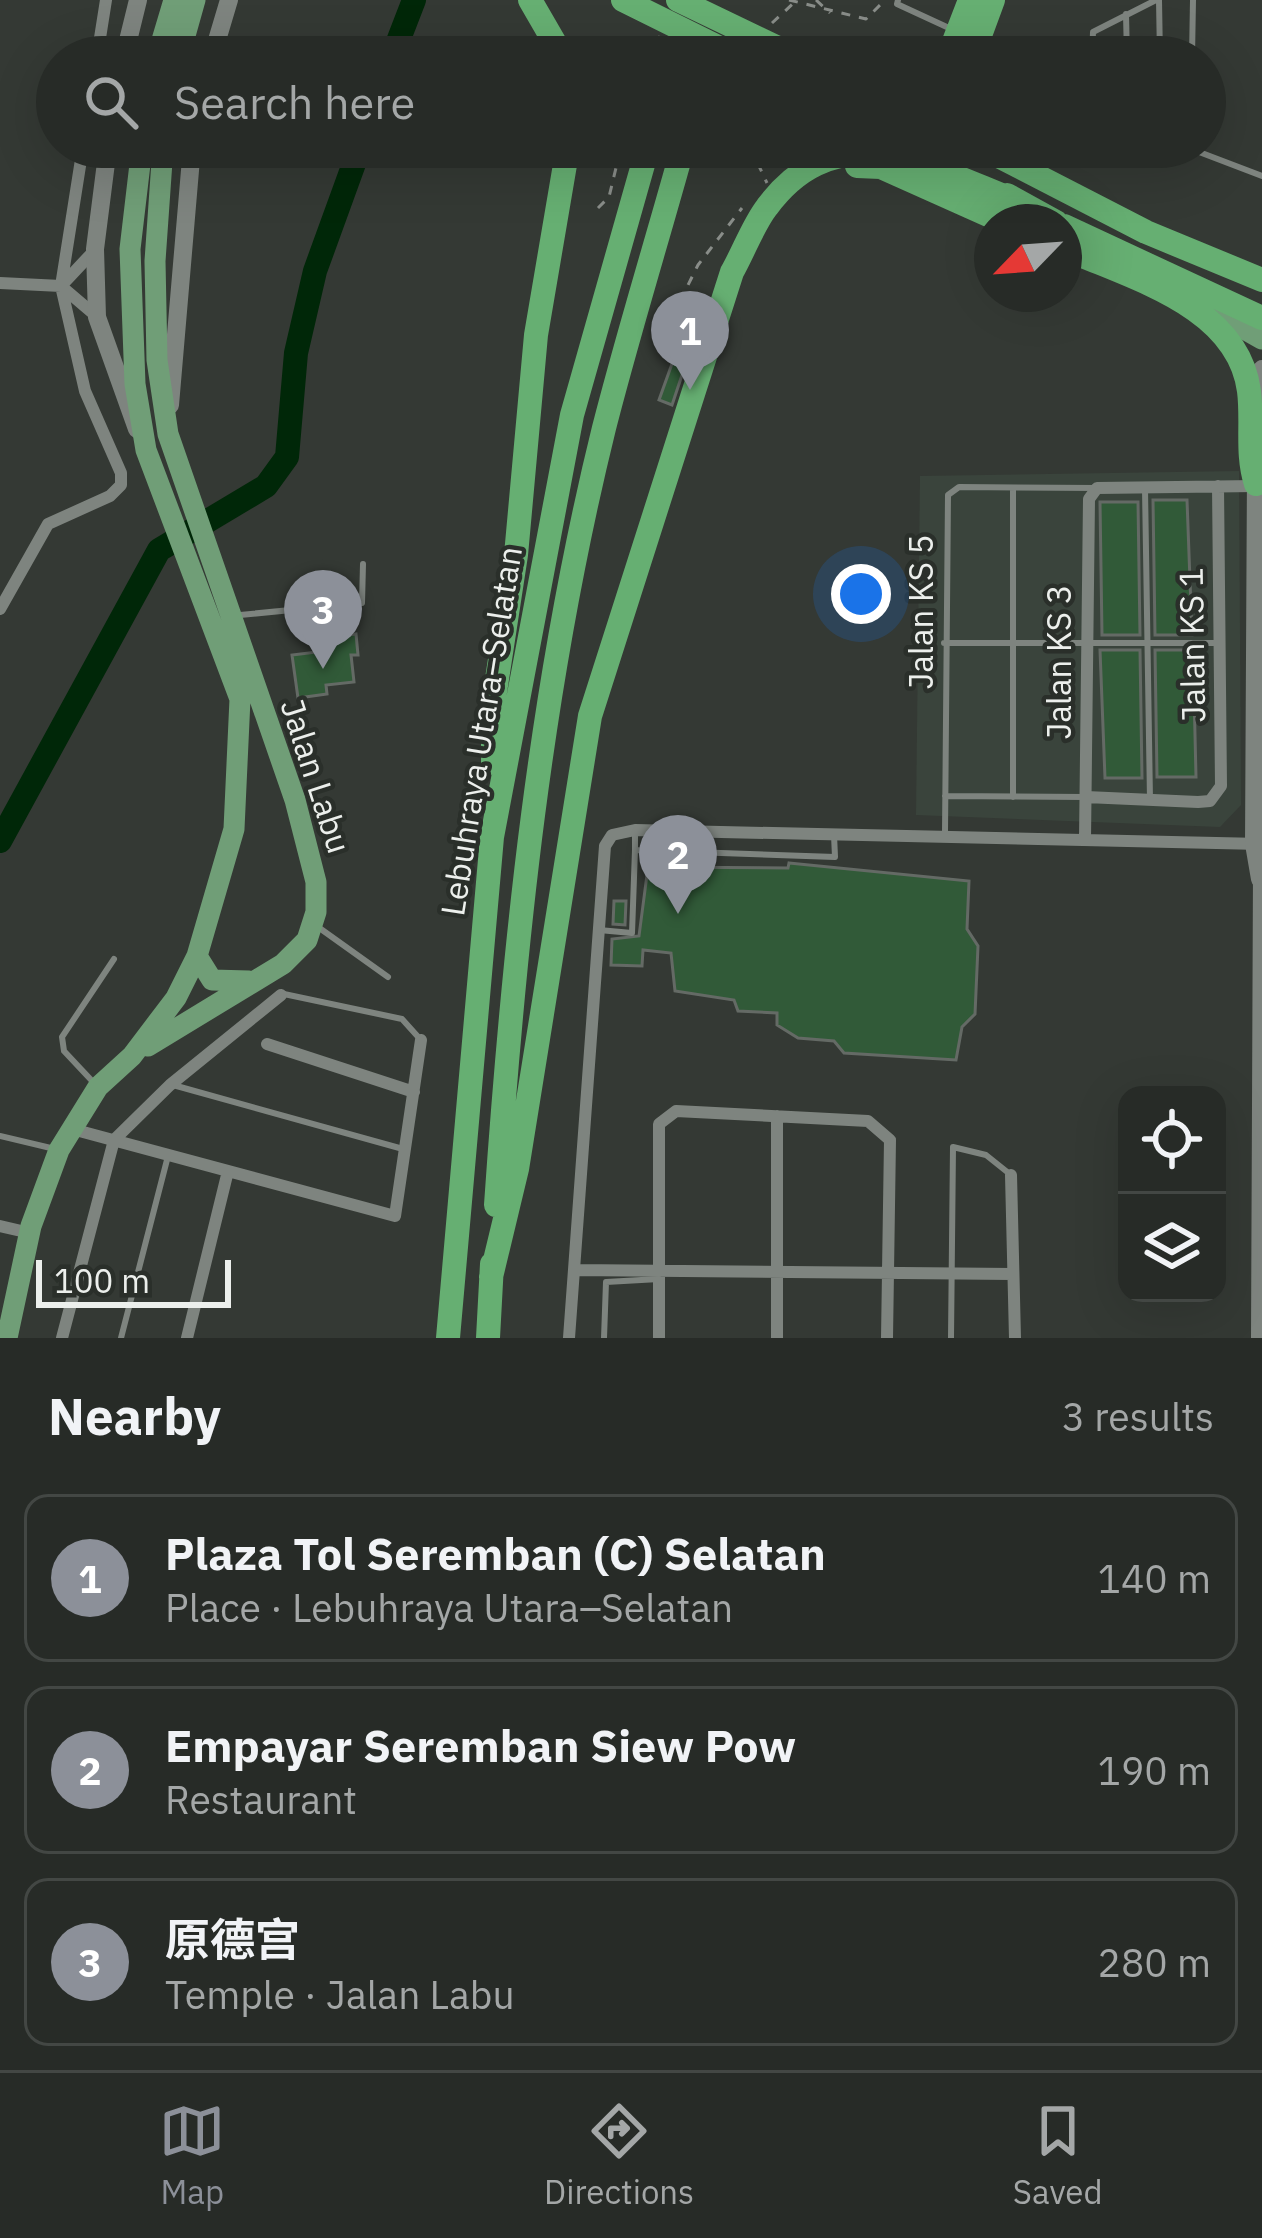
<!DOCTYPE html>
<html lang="en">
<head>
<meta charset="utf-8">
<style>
  :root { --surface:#272b27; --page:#2f332f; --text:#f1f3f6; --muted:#a4a7a7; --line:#434744; --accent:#8c9099 }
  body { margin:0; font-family:"IBM Plex Sans","Noto Sans SC",sans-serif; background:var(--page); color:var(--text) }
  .controls { position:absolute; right:36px; bottom:36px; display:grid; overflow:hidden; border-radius:24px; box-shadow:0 12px 48px #0002 }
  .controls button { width:108px; height:108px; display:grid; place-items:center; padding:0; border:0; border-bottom:3px solid var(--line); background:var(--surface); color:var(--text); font:60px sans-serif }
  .compass { position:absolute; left:974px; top:204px; width:108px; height:108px; border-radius:50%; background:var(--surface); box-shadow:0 12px 48px #0002; rotate:245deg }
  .scale { position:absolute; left:36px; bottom:30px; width:195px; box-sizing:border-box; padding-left:12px; border:6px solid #ecefec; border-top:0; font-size:33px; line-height:42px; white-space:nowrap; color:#ecefec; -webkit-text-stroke:9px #2a2f2a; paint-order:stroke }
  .you { position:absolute; left:861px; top:594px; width:42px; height:42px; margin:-30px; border:9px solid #fff; border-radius:50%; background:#1a73e8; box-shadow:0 0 0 18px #1a73e833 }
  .badge { display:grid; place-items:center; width:78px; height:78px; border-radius:50%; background:var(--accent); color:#fff; font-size:39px; font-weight:700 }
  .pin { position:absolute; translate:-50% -99px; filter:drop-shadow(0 3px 6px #0008) }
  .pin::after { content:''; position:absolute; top:63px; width:42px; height:36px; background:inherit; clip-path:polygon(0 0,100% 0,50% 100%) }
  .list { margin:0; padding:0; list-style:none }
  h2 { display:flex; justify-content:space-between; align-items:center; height:156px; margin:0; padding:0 48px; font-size:51px }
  h2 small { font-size:39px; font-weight:400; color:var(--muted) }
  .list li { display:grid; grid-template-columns:78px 1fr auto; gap:36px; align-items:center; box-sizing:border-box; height:168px; margin:0 24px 24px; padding:0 24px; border:3px solid var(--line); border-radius:24px }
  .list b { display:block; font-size:45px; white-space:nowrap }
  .list p { margin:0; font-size:39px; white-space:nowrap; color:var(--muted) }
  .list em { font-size:39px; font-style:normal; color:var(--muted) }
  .icon { flex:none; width:66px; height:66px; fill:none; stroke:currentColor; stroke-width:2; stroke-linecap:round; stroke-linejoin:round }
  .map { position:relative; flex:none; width:1262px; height:1338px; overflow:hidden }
  .search { position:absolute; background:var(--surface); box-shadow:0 12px 48px #0002; left:36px; right:36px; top:36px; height:132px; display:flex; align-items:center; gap:30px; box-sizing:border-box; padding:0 42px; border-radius:66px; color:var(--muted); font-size:45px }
  .sheet { height:732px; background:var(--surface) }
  nav { display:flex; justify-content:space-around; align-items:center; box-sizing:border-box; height:168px; border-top:3px solid var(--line); background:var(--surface); font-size:33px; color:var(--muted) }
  nav a { display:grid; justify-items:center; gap:6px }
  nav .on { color:var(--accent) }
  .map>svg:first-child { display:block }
  .built { fill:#3a443c }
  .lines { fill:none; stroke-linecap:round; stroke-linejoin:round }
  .river { stroke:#002708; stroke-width:24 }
  .building { fill:#315a38; stroke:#646a65; stroke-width:3 }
  .path { stroke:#898d89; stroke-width:3; stroke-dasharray:9 9; stroke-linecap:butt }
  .lane { stroke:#7e847f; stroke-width:6 }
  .street { stroke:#7e847f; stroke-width:12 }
  .secondary { stroke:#7e847f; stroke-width:18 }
  .primary { stroke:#709e77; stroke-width:21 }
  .highway { stroke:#66af72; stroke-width:24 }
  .labels { text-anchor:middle; stroke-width:9; stroke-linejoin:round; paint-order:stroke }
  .street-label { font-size:33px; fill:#ecefec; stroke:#2a2f2a }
</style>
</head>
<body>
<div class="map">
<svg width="1262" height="1338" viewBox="0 0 1262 1338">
  <rect width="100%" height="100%" fill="#343934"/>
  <path class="built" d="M1239,471L1241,805L1220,827L916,815L920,476Z"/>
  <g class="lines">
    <path class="river" d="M392,57L414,0
      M0,841L159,550L266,486L287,457L296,353L315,271L360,147"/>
  </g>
  <path class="building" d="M673,361L685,366L672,405L659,400Z
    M1153,500H1187L1192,635H1155Z
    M1100,502H1138L1140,635H1102Z
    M356,634L358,655H351L354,682L326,685L327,694L298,698L292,655L317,652L316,639Z
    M1100,650H1140L1142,778H1105Z
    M1155,650H1193L1196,777H1157Z
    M789,863L969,881L967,929L978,946L975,1014L962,1027L956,1060L844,1053L834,1041L798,1038L777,1025V1013L738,1011L734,1000L675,991L671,953L643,950L642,966L611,965L612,939L639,936L648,867L788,868Z
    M614,901H626L625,925L613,924Z"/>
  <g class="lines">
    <path class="path" d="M789,0L866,19L885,0
      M816,0L830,13
      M772,23L797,0
      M652,57L660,36
      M750,147L767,183
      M598,208L609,197L621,147
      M672,317L698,265L742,208"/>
    <path class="lane" d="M898,0L897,4L949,28
      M1159,0L1160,57
      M1126,14L1127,57
      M1092,57L1093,32L1156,0
      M1192,57L1193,0
      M1186,147L1262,176
      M1145,489L1150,800
      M240,615L362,603L363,564
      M944,643H1216
      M945,796L1085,797
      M1013,797V488
      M635,833V850L835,857L834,835
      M945,833L948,495L959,487L1097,488
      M318,927L388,977
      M599,930L632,933L635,850
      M284,994L402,1019L420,1039
      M94,1083L64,1051L62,1037L114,959
      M173,1085L403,1149
      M0,1136L55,1149
      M121,1338L168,1156
      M604,1338L606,1282L659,1279
      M951,1338L953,1147L986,1155L1011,1175"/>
    <path class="street" d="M97,57L106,0
      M0,283L61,286L95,315
      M62,285L93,252
      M0,609L48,524L110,496L121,485V473L85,391L61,286L83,147
      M1086,797L1198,802L1210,801L1221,786L1218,486
      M1085,840L1089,499L1097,488L1256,486
      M267,1044L414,1092
      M72,1129L395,1216L421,1040
      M1011,1175L1015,1338
      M0,1226L30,1233
      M574,1270L1013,1274
      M62,1338L114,1140L170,1085L281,995
      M187,1338L228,1171
      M569,1338L605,846L612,835L635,830L1261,844
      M659,1338V1124L676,1111L868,1121L890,1140L887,1338
      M777,1338V1116"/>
    <path class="secondary" d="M124,57L138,0
      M212,57L229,0
      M108,147L95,249L97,317L137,429
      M1255,401L1262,369
      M170,405L192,147
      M1256,470L1254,844L1260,879
      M1260,1338L1262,870"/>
    <path class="primary" d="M157,57L174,0
      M179,57L195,0
      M1195,301L1262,339
      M197,956L212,980L249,981
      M148,1046L283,964L307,940L316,912V882L295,800L168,434L157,360L155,261L163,147
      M7,1338L31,1226L59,1150L98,1087L132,1056L176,998L197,956L234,829L240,699L146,450L135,384L130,249L142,147"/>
    <path class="highway" d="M530,0L563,57
      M623,0L738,57
      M678,0L797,57
      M948,57L970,0
      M972,57L993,0
      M981,147L1146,232L1262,280
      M857,166L881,167L1004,222
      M1007,195L1056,222
      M1064,226L1262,318
      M1064,248C1130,278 1238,305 1249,391C1253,423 1246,453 1256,484
      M493,763V705L516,555L536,335L568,147
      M496,1205C514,944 541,683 604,428C628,334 657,241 683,147
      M491,1277L517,1169L590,716L732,272C744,251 753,225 767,207C839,110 932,169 1019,202
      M448,1338L492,837L572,415L648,147
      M488,1338L492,1264"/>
  </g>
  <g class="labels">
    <g class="street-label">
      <text transform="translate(921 612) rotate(-90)" y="12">Jalan KS 5</text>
      <text transform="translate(1192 645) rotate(-91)" y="12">Jalan KS 1</text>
      <text transform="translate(1059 662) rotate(-90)" y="12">Jalan KS 3</text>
      <text transform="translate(481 731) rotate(-81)" y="12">Lebuhraya Utara–Selatan</text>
      <text transform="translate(316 776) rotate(72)" y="12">Jalan Labu</text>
    </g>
  </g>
</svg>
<div class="controls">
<button><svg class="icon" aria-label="locate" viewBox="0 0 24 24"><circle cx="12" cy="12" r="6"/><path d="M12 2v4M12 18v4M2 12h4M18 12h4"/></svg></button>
<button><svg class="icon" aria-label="layers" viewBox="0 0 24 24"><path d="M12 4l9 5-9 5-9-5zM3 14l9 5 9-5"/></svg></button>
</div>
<svg class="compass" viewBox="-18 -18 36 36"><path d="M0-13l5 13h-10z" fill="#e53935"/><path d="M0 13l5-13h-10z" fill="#a4a7a7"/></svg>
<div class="scale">100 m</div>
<div class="you"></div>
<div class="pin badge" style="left:690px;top:390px">1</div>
<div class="pin badge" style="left:678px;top:914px">2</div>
<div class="pin badge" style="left:323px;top:669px">3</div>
<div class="search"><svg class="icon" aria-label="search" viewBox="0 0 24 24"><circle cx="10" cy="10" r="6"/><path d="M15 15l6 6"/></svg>Search here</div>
</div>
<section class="sheet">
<h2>Nearby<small>3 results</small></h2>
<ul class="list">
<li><span class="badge">1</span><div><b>Plaza Tol Seremban (C) Selatan</b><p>Place · Lebuhraya Utara–Selatan</p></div><em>140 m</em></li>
<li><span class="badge">2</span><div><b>Empayar Seremban Siew Pow</b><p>Restaurant</p></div><em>190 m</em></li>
<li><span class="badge">3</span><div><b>原德宫</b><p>Temple · Jalan Labu</p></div><em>280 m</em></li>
</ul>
</section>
<nav>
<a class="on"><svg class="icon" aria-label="map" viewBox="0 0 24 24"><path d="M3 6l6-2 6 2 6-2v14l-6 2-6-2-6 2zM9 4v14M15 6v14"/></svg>Map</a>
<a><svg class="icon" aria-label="directions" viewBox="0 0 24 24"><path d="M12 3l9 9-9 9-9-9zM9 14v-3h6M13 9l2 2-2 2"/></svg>Directions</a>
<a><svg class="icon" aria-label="saved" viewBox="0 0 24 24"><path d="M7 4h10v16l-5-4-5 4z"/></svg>Saved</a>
</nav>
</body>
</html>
